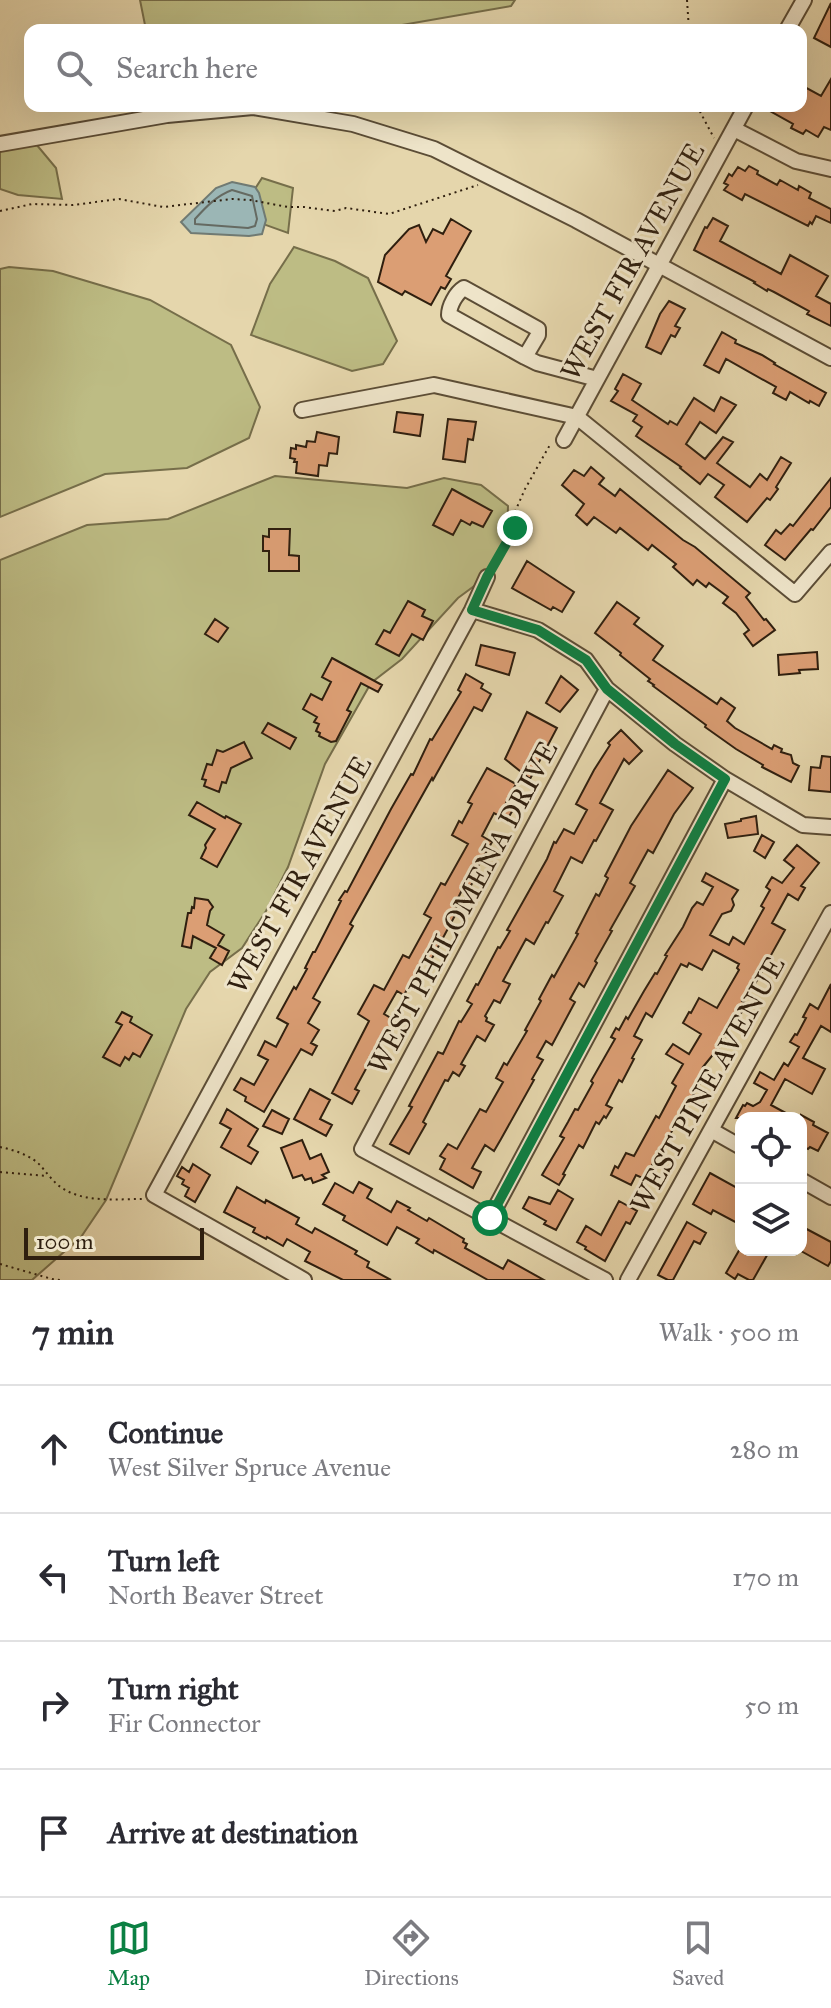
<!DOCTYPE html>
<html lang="en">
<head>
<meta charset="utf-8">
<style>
  :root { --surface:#fff; --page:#f2f2f3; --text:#2b2b33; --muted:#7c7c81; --line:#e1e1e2; --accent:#0b8043 }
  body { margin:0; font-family:"IM FELL Great Primer",serif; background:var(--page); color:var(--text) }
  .controls { position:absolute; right:24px; bottom:24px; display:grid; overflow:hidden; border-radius:16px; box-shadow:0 8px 32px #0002 }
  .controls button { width:72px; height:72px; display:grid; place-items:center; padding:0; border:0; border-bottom:2px solid var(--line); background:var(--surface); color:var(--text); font:40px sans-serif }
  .scale { position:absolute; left:24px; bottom:20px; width:180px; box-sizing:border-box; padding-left:8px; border:4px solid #2f1f0f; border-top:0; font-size:22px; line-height:28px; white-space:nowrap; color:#2f1f0f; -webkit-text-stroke:6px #eee4c9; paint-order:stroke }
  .stop { position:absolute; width:24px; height:24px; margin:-18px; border:6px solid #0b8043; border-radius:50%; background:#fff }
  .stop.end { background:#0b8043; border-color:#fff; box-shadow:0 2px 8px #0008 }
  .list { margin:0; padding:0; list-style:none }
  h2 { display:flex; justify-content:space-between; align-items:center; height:104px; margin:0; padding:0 32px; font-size:34px }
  h2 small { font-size:26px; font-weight:400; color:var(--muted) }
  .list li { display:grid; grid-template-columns:52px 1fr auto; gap:24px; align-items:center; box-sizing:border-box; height:128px; padding:0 32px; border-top:2px solid var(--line) }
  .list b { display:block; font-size:30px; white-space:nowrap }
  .list p { margin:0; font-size:26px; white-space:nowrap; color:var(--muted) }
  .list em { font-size:26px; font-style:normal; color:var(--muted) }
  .icon { flex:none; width:44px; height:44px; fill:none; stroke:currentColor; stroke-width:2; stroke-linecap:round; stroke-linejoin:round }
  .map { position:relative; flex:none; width:831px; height:1280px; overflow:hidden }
  .search { position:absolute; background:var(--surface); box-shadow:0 8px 32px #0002; left:24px; right:24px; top:24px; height:88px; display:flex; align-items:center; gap:20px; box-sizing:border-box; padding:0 28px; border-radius:16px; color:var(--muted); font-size:30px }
  .sheet { height:616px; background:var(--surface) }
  nav { display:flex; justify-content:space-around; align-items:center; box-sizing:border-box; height:112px; border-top:2px solid var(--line); background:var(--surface); font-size:22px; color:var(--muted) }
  nav a { display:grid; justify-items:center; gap:4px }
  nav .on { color:var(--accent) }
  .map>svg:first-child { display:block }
  .green { fill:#bdbc84; stroke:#766e4a; stroke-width:2 }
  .water { fill:#9bb6b5; stroke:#707a73; stroke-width:2 }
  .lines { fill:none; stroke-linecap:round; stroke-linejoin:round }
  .shore { stroke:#656a62; stroke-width:2 }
  .building { fill:#db9e74; stroke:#2f1f0f; stroke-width:2 }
  .minor-casing { stroke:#5c4d36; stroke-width:18 }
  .path { stroke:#2f1f0f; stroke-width:2; stroke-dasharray:2 4; stroke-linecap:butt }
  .minor { stroke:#eee4c9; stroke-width:14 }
  .route { stroke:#0b8043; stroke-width:10 }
  .labels { text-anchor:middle; stroke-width:6; stroke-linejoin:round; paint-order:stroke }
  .street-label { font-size:28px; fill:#2f1f0f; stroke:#eee4c9 }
</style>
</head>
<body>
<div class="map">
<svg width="831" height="1280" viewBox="0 0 831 1280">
  <rect width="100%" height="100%" fill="#e5d6ac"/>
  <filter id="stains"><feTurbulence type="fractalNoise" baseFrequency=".0025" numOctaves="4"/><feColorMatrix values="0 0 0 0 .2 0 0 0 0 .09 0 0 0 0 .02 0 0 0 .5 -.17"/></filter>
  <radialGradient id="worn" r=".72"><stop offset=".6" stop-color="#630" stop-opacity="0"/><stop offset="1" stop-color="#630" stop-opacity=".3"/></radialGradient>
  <path class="green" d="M140,0H515L511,6L402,25L337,30H146Z
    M0,141L36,144L56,168L62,199L18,195L0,189Z
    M262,178L293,188L288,233L238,215Z
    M294,247L335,261L368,278L397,341L383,364L352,371L251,335L270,284Z
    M9,267L53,271L150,300L231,345L260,407L249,438L187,468L105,474L0,517V269Z
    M275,476L407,488L444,478L481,485L508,506L507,541L489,575L458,598L402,659L371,683L325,764L288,867L266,911L242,948L210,972L186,1009L106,1200L81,1237L32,1280H0V560L87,525L168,519Z"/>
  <path class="water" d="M232,182L255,187L259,193L266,220L262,234L249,236L191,233L181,222L216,188Z"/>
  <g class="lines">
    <path class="shore" d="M232,190L252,196L257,219L255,226L248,228L195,224V219C206,207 216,196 232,190Z"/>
  </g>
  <path class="building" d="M831,3V47L814,38Z
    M831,79V130L824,127L818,137L806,130L803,134L791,128L793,124L761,106H801V85L821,96Z
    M749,166L758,171L757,174L777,185L780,180L798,190L799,186L811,193L809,198L831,209V223L816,216L812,224L810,222L808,226L745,194L742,200L724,190L728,185L724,183L729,174L732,176L738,167L745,171Z
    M713,218L728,226L720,241L781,274L790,255L828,276L816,296L831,304V326L807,314L809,311L774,292L768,289L767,291L754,283L755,282L694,250L705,227L707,228Z
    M451,219L471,231L446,276L451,279L445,289L441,287L431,305L405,291L402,295L378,282L385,255L409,229L419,225L426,242L433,229L443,234Z
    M669,301L685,309L675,326L680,328L675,337L671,335L661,354L646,347L660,314Z
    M722,332L736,340L735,343L762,355L775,363L774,364L826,393L819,406L810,401L809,403L790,392L786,400L773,393L776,387L726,359L719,373L704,365Z
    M623,374L641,384L632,400L668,424L670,421L677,425L694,398L714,411L721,397L736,405L716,433L700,422L686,444L705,459L723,437L733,442L717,463L750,487L760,474L767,480L781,457L791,463L776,487L778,489L770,500L767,498L747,522L715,497L724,485L708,474L700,484L680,468L681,467L636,436L642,427L633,421L637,415L611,401L618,391L615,389Z
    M397,412L423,415L420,436L394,432Z
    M448,419L476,422L473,440L468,439L465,462L443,459Z
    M317,432L339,437L337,454L329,453L327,466L319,465L318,476L296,473L297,462H294L295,459L290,458L291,448L296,449V445L306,447L307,441L315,442Z
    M591,467L604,478L599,484L615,496L620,489L683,540L695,547L750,593L746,597L764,620L766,619L775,630L753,646L744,634L749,630L736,613L723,603L728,597L709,583L706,587L697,580L693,585L673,567L676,564L652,545L648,550L620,528L616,533L594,517L587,525L576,515L584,504L562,485L574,470L584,476Z
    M831,478V507L813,530L811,529L785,560L765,545L776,530L781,534L790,524L793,526Z
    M452,489L492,511L483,527L472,522L470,525L461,520L453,535L433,525Z
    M269,529H290L289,555L299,556V571H269V551H263V536L269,537Z
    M527,561L574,592L562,612L553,607L551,610L512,588Z
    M408,601L425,610L422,616L433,621L423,640L412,634L399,656L376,644L384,630L390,633Z
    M617,602L639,618L634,624L663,646L653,660L717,704L721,698L735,708L727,721L735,728L772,749L774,745L782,749L781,752L791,755L793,763L799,766L791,782L762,767L763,765L736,749L705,727L706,725L653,686L654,685L648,681L650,679L620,655L621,653L595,633Z
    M215,619L228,628L218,642L205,634Z
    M481,645L515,653L509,675L476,665Z
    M817,652L818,669L799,670L800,673L779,675L778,655Z
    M332,658L382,685L378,692L361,683L347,710L351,712L336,741L331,742L319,736L320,733L316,731L319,724L314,722L317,717L303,709L311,694L322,700L331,682L322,677Z
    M466,674L483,684L481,688L491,694L482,711L474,707L433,780L432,778L350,924L353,926L313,998L320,1002L308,1023L319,1030L311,1043L317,1046L312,1055L301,1049L264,1112L245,1101L246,1097L234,1090L241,1078L254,1085L268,1060L258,1055L265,1041L276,1047L288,1024L277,1018L294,987L296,989L307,969L305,968L313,952H315L341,901L339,900L345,891L347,892L391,809L411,774L413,775L430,739L432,740L461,692L458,690Z
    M561,676L578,690L560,712L546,703Z
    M527,712L557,728L530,779L505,759Z
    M268,723L296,738L290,749L262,733Z
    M621,730L642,751L629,764L624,759L600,803L613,810L596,841L594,840L582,863L571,857L554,891L563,896L548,923L546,922L534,944L526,939L503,981L510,984L500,1003L494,1000L485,1016L487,1018L486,1021L494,1025L485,1041L477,1036L461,1064L465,1066L459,1076L453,1072L448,1081L445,1080L423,1122L426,1124L409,1154L390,1144L412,1107L409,1106L438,1052L443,1054L459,1021L461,1022L472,1004L467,1001L476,984L478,985L498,947L500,948L510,931L507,930L547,859L554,842L556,843L564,829L574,834L587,810L576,804L594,770L610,745L608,743Z
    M244,742L252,758L231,768L226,783L222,782L219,792L204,786L206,780L202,779L207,764L212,765L217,750L223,752Z
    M822,756L831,757V792L809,790L811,767L820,768Z
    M487,768L516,784L506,803L514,808L507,820L494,813L482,836L492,842L474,873L477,874L468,891L463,888L454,906L459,908L430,962L425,960L414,981L412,980L404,995L397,991L384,1014L396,1021L389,1034L386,1032L355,1089L359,1091L352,1104L332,1093L369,1021L358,1014L374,985L384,990L403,955L409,958L431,918L424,914L441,883L445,885L468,844L452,835L459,821L462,823L472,804L468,802Z
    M668,770L693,788L674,814L653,853L648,850L630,883L635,886L610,930L612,931L595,961L597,963L584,987L579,983L570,999L575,1002L552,1045L546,1041L537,1057L543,1060L532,1079L534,1080L501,1139L494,1151L485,1145L472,1168L481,1172L473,1188L440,1169L445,1159L440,1156L448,1144L457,1149L480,1109L486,1112L503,1082L496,1078L504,1063L507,1065L527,1031L525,1030L541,1001L539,999L552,975L554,977L578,934L576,933L596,894L599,896L608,878L605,876L631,826Z
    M197,802L225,818L226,816L241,824L217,867L201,858L206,848L205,845L215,829L189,815Z
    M756,816L758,834L728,838L725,824L741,821V819Z
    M762,835L774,842L765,858L754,851Z
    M797,845L819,863L801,886L805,888L798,900L788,894L772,923L785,930L756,982L753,980L742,1001L744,1002L740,1008L743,1010L738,1018L735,1016L720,1046L703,1067L705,1068L700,1077L703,1078L652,1165L654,1166L647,1180L636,1175L631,1185L611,1175L615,1166L618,1168L626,1153L634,1156L656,1116L659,1118L676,1086L672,1083L683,1064L666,1054L673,1044L689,1054L701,1034L683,1023L689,1012L691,1013L699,998L717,1008L739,970L737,968L739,964L713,950L702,970L689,963L687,967L681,964L652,1017L646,1013L634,1036L642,1040L632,1058L634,1059L622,1082L619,1080L606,1105L612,1108L606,1118L604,1116L599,1124L596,1122L583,1148L579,1145L563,1174L565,1175L559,1185L542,1175L564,1138L560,1136L568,1122L575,1109L578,1110L593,1083L591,1081L615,1039L611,1037L616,1028L619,1030L626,1017L628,1019L644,991L655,973L657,974L667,956L665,955L683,927L692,908L697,902L703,905L713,887L702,881L706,873L738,890L732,899L734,905L731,911L722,914L710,935L729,945L733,937L744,944L764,908L761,906L770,890L766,887L772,877L782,883L794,868L784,860Z
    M195,898L208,900L213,907L210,911L207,925L224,935L218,945L229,951L222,965L210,958L216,948L193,936L191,948L182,946L188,913H191L192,907L194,908Z
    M831,984V1032L821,1026L803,1058L825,1069L812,1094L785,1079L771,1105L795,1118H736L743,1105L745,1106L747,1103L753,1106L760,1102L767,1090L754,1083L760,1072L774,1080L784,1063L788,1066L799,1047L790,1042L795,1034L797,1035L806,1018L803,1017L810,1004L818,1009Z
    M122,1012L132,1017L130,1022L152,1035L140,1057L133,1053L129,1060L125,1057L120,1066L103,1057L122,1025L116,1022Z
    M310,1089L330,1100L320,1119L332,1125L326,1136L294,1119Z
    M227,1109L258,1129L248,1146L258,1152L251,1164L221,1147L231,1129L220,1123Z
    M272,1110L289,1119L282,1134L263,1126Z
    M801,1115L814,1122L813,1125L828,1133L818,1151L810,1147L808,1149L801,1145Z
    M302,1140L310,1159L321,1154L329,1172L322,1175L326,1178L313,1183L311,1178L305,1180L302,1175L293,1178L281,1148Z
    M193,1164L210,1175L195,1202L185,1196L189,1188L182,1184L184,1180L177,1176L182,1167L189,1172Z
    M710,1173L741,1190V1225L713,1210L711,1214L693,1204Z
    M359,1182L372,1189L367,1198L391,1212L397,1201L410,1208L408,1210L427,1221L429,1218L464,1239L463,1242L467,1244L465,1248L503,1269L508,1260L544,1280H488L434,1250L433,1253L416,1243L419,1239L397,1227L387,1245L343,1220L345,1216L323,1204L335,1183L353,1193Z
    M237,1187L265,1203L266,1200L299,1218L296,1224L312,1233L315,1228L357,1251L355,1254L369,1262L367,1267L391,1280H343L305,1261L310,1252L287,1239L283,1246L267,1237L266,1239L253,1232L255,1228L224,1212Z
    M558,1190L573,1199L556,1230L544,1224L546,1221L523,1208L529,1197L550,1204Z
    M619,1201L637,1211L630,1224L626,1222L605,1261L585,1249L586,1247L577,1242L586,1226L601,1235Z
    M687,1222L706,1233L700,1244L694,1241L673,1280H668L658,1275Z
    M801,1226L831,1242V1261L828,1266L801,1251Z
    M741,1247V1250H770L753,1280H749L738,1274L735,1279L726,1273Z"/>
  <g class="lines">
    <defs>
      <path id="minor" d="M787,30L804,0
        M734,129L796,161L831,169
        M0,144L167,115L253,107L353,124L434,149L576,220L831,358
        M525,357L538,335V329L464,288C456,293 449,306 449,315L525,357L537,363L597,379
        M302,410L434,385L577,417L795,594L831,552
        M564,440L746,106
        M472,610L538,630L586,660L607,689L675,744L725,779L803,825L831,827
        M711,1130L741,1147
        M801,1180L831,1197
        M490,1218L725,779
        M304,1280L154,1195L472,610L487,577
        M605,1280L362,1149L607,689
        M628,1280L831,913"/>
    </defs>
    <use href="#minor" class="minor-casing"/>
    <path class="path" d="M687,0L689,30
      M697,106L714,138
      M0,211L32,204L73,205L119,199L163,207L232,199L250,200L288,207H304L335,211L346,208L389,214L478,185
      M494,566L515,528L514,514L525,489L551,443
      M0,1147C14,1150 30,1155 40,1165C47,1173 53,1182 62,1188C85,1203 117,1199 143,1199
      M0,1172L47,1176
      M0,1264L52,1279L61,1280"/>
    <use href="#minor" class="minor"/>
  </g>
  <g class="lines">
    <path class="route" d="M490,1218L725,779L675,744L607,689L586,660L538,630L472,610L487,577L515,528"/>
  </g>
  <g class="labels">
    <g class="street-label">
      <text transform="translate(632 261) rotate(-61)" y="10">WEST FIR AVENUE</text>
      <text transform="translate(299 874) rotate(-61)" y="10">WEST FIR AVENUE</text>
      <text transform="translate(462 907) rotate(-62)" y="10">WEST PHILOMENA DRIVE</text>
      <text transform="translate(707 1084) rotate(-61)" y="10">WEST PINE AVENUE</text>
    </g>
  </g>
  <rect width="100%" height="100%" filter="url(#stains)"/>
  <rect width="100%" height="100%" fill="url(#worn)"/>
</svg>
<div class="controls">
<button><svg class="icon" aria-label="locate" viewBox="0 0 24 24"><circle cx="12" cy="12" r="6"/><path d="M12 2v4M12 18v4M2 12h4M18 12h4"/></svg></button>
<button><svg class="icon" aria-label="layers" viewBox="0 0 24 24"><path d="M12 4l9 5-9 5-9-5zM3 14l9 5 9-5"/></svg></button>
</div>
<div class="scale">100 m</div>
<div class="stop" style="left:490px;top:1218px"></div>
<div class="stop end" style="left:515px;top:528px"></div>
<div class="search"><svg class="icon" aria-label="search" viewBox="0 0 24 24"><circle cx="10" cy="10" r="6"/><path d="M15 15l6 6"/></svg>Search here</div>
</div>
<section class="sheet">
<h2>7 min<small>Walk · 500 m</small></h2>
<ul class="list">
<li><svg class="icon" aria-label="ahead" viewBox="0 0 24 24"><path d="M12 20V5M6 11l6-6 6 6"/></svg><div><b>Continue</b><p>West Silver Spruce Avenue</p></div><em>280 m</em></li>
<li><svg class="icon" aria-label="left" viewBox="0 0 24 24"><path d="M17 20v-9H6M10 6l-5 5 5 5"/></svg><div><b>Turn left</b><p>North Beaver Street</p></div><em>170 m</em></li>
<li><svg class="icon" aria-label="right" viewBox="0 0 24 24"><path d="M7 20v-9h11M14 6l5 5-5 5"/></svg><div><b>Turn right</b><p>Fir Connector</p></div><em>50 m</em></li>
<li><svg class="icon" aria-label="arrive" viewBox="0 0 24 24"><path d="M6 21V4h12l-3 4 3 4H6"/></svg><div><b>Arrive at destination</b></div></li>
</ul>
</section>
<nav>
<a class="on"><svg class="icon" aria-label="map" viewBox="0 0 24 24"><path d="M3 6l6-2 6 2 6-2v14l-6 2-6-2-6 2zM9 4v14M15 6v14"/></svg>Map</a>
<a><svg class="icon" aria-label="directions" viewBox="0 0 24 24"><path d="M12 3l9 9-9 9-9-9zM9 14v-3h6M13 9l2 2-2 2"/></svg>Directions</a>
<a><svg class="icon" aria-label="saved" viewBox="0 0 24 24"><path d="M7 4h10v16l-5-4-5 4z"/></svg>Saved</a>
</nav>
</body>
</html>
